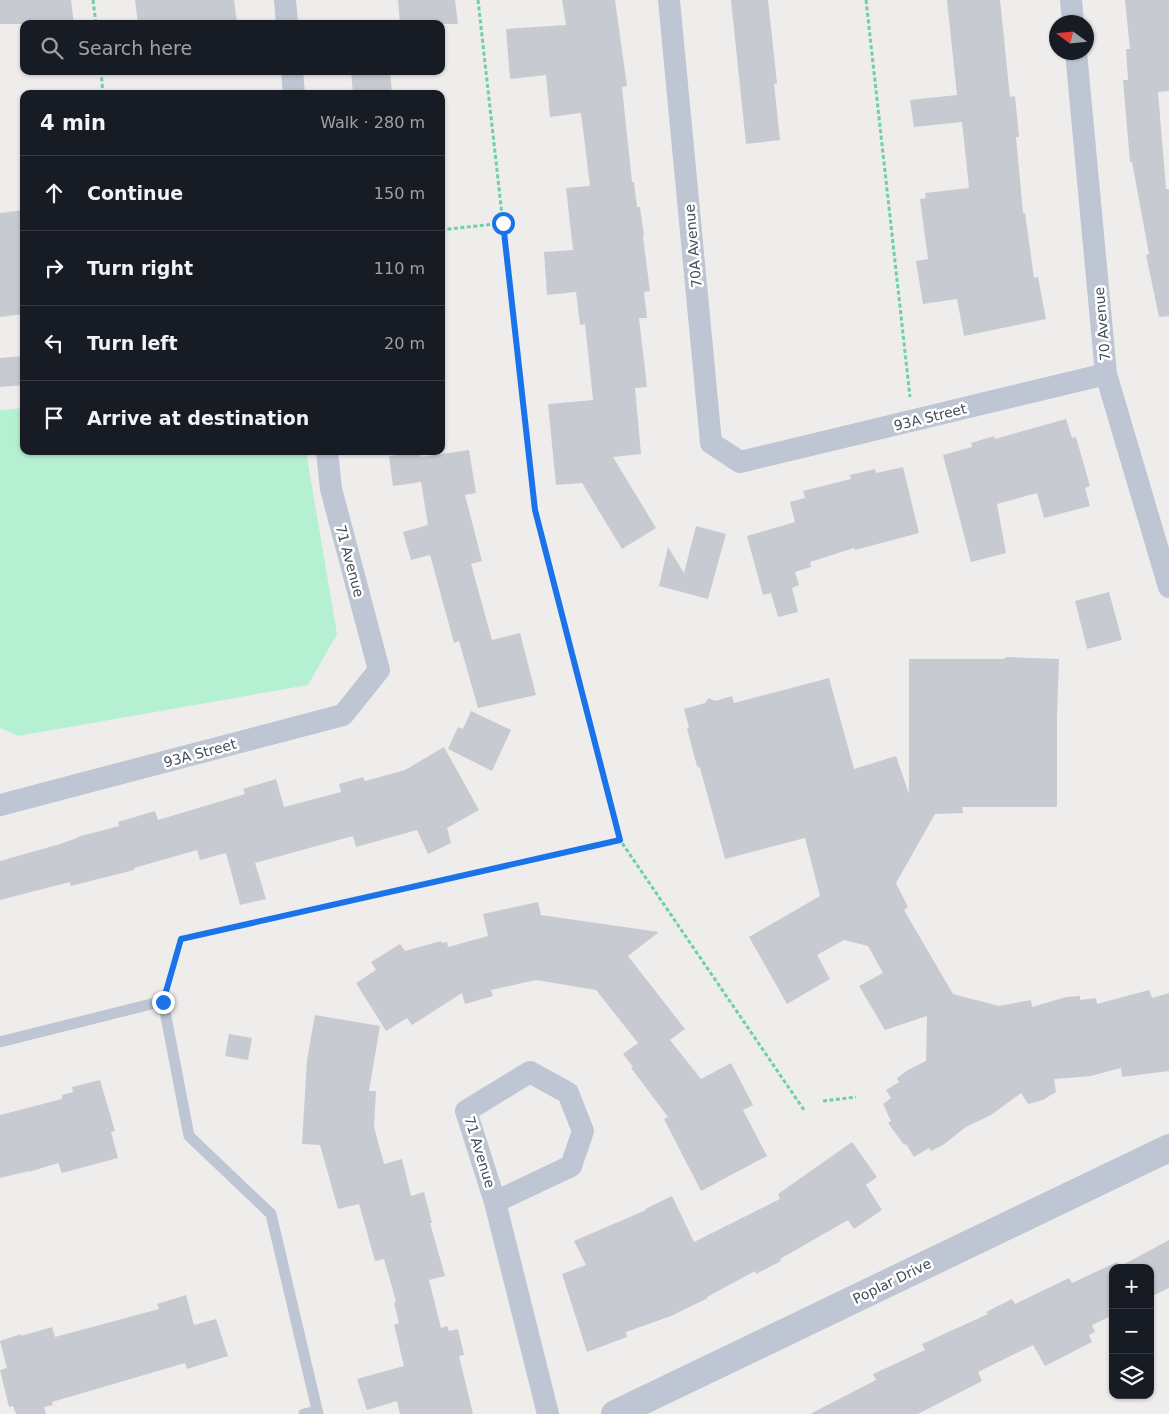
<!DOCTYPE html>
<html lang="en">
<head>
<meta charset="utf-8">
<style>
  :root { --surface:#171b24; --page:#242831; --text:#f1f3f6; --muted:#9ea1a6; --line:#363941 }
  body { margin:0; font-family:"DejaVu Sans",sans-serif; background:var(--page); color:var(--text) }
  .controls { position:absolute; right:15px; bottom:15px; display:grid; overflow:hidden; border-radius:10px; box-shadow:0 1px 4px #0004 }
  .controls button { width:45px; height:45px; display:grid; place-items:center; padding:0; border:0; border-bottom:1px solid var(--line); background:var(--surface); color:var(--text); font:25px sans-serif }
  .compass { position:absolute; left:1049px; top:15px; width:45px; height:45px; border-radius:50%; background:var(--surface); box-shadow:0 1px 4px #0004; rotate:285deg }
  .stop { position:absolute; width:15px; height:15px; margin:-11px; border:4px solid #1a73e8; border-radius:50%; background:#fff }
  .stop.end { background:#1a73e8; border-color:#fff; box-shadow:0 1px 5px #0008 }
  .list { margin:0; padding:0; list-style:none }
  h2 { display:flex; justify-content:space-between; align-items:center; height:65px; margin:0; padding:0 20px; font-size:21px }
  h2 small { font-size:16px; font-weight:400; color:var(--muted) }
  .list li { display:grid; grid-template-columns:32px 1fr auto; gap:15px; align-items:center; box-sizing:border-box; height:75px; padding:0 20px; border-top:1px solid var(--line) }
  .list b { display:block; font-size:19px; white-space:nowrap }
  .list em { font-size:16px; font-style:normal; color:var(--muted) }
  .icon { flex:none; width:28px; height:28px; fill:none; stroke:currentColor; stroke-width:2; stroke-linecap:round; stroke-linejoin:round }
  .map { position:relative; flex:none; width:1169px; height:1414px; overflow:hidden }
  .search { position:absolute; background:var(--surface); box-shadow:0 1px 4px #0004; left:20px; top:20px; width:425px; height:55px; display:flex; align-items:center; gap:12px; box-sizing:border-box; padding:0 18px; border-radius:10px; color:var(--muted); font-size:19px }
  .panel { position:absolute; background:var(--surface); box-shadow:0 1px 4px #0004; left:20px; top:90px; width:425px; height:365px; border-radius:10px }
  .map>svg:first-child { display:block }
  .green { fill:#b6f0d3 }
  .building { fill:#c8cad2 }
  .lines { fill:none; stroke-linecap:round; stroke-linejoin:round }
  .path { stroke:#6dd0aa; stroke-width:3; stroke-dasharray:4 2.5; stroke-linecap:butt }
  .service { stroke:#bec6d3; stroke-width:11 }
  .minor { stroke:#bec6d3; stroke-width:22 }
  .tertiary { stroke:#bec6d3; stroke-width:28 }
  .route { stroke:#1a73e8; stroke-width:6 }
  .labels { text-anchor:middle; stroke-width:5; stroke-linejoin:round; paint-order:stroke }
  .street-label { font-size:14px; fill:#444d5a; stroke:#fff }
</style>
</head>
<body>
<div class="map">
<svg width="1169" height="1414" viewBox="0 0 1169 1414">
  <rect width="100%" height="100%" fill="#efecec"/>
  <path class="green" d="M24,408V451H306L337,634L308,685L18,736L0,728V410Z"/>
  <path class="building" d="M0,0H71L74,24H0Z
    M135,0H234L237,22L220,24H138Z
    M398,0H455L458,24H400Z
    M562,0H615L627,86L622,87L632,182H634L637,207H640L644,236L643,237L650,291L644,292L647,318H639L647,387L635,388L641,454L613,457L656,528L622,549L582,483L556,485L548,404L593,400L585,324L580,325L576,292L547,295L544,252L573,250L566,188L590,186L581,113L550,117L546,75L510,79L506,29L566,25Z
    M731,0H768L777,83L774,84L780,140L746,144Z
    M947,0H1000L1010,97L1015,96L1019,137H1016L1023,213H1025L1034,278L1038,277L1046,319L964,336L957,299L923,304L916,261L928,259L920,199L926,198L925,193L969,188L962,122L914,127L910,100L957,95Z
    M1125,0H1169V91L1158,92L1166,189H1169V316L1159,317L1146,255L1149,254L1132,162H1130L1123,80H1128L1126,49H1130Z
    M351,71H390L392,94H353Z
    M24,210V255H21L24,278V314L0,317V213Z
    M24,356V385L0,387V358Z
    M1066,419L1072,438L1076,437L1090,486L1085,488L1090,506L1044,518L1037,493L997,504L1006,553L971,562L943,455L972,447L971,443L994,436L995,439Z
    M469,450L476,493L465,495L482,561L471,564L492,640L520,633L536,695L478,708L459,641L454,643L430,555L411,560L403,532L428,525L421,482L393,486L389,456L420,452L421,457Z
    M903,467L919,533L855,550L854,548L810,562L811,567L795,572L799,585L792,588L798,612L778,617L771,593L763,595L747,536L795,522L790,502L805,498L803,491L851,479L850,475L875,469L876,473Z
    M696,526L726,534L708,599L659,586L668,547L684,573Z
    M1109,592L1122,640L1087,649L1075,601Z
    M1006,657L1059,659L1057,717V807H962L963,813L935,814L896,883L908,907L904,910L953,994L999,1006L1031,1000L1032,1007L1066,997L1080,996V1000L1096,998L1097,1004L1149,990L1152,998L1169,993V1071L1122,1077L1121,1068L1091,1076L1054,1079L1056,1092L1043,1100L1028,1104L1021,1093L991,1115L966,1127L943,1145L931,1151L929,1148L914,1157L906,1144L904,1145L888,1123L891,1121L883,1104L891,1098L886,1090L899,1082L897,1078L908,1070L926,1061L927,1016L885,1030L859,986L883,973L868,946L844,940L817,955L830,979L787,1004L749,937L820,896L805,838L725,859L700,768L697,766L687,729L689,727L684,709L705,703L709,698L715,701L732,696L734,703L829,678L854,769L896,756L909,794V659H1004Z
    M471,711L511,730L492,771L448,749L458,727L463,729Z
    M444,747L479,810L447,828L451,843L428,854L417,830L356,847L353,836L255,863L266,899L240,905L226,853L200,860L197,850L134,868V870L71,886L70,882L0,900V861L60,844L77,838V837L119,826L118,822L155,811L158,820L245,794L243,789L276,779L284,807L341,792L339,784L363,777L365,781L405,770Z
    M538,902L541,915L659,932L628,956L685,1029L670,1040L701,1079L731,1063L753,1105L743,1110L767,1156L701,1191L664,1119L668,1117L631,1068L633,1067L623,1054L638,1043L596,990L536,980L491,990L493,996L465,1004L462,993L412,1025L407,1018L386,1031L356,983L376,970L371,962L400,944L405,951L441,941L442,943L447,942L448,947L488,936L483,914Z
    M315,1015L380,1026L369,1091H376L374,1127L384,1164L402,1159L411,1196L424,1192L432,1223H430L445,1276L429,1280L441,1328L447,1326L449,1331L458,1329L464,1355L459,1356L473,1414H400L397,1401L367,1410L357,1379L404,1366L394,1325L399,1323L394,1303L396,1301L384,1259L375,1261L359,1204L338,1209L320,1145L302,1144L307,1060Z
    M229,1034L252,1038L248,1060L225,1056Z
    M100,1080L115,1131L111,1132L118,1158L62,1173L58,1163L29,1172V1171L0,1178V1115L62,1099V1095L73,1092L72,1087Z
    M852,1142L877,1177L866,1185L882,1210L854,1229L848,1220L780,1259L781,1261L756,1274L755,1271L707,1297L708,1298L671,1316L626,1332L627,1337L587,1352L562,1274L586,1265L574,1241L646,1210L645,1209L672,1196L694,1242L780,1199L778,1194Z
    M1169,1240V1288L1150,1297V1268H1113V1315L1092,1325L1095,1332L1089,1335L1092,1342L1045,1366L1033,1345L978,1372L982,1381L918,1414H810L876,1380L873,1374L925,1350L922,1344L988,1314L986,1312L1012,1299L1015,1304L1069,1278L1072,1283L1117,1262L1119,1267Z
    M186,1295L194,1325L216,1319L228,1356L187,1369L185,1363L52,1402L53,1405L44,1407L46,1414H16L13,1406L9,1407L0,1370L7,1368L0,1341L21,1334V1336L52,1327L55,1337L159,1309L157,1304Z"/>
  <g class="lines">
    <path class="path" d="M93,0L96,24
      M478,0L535,511L620,840L804,1110
      M866,0L910,397
      M101,71L103,94
      M441,230L503,223
      M168,983L181,939L620,840
      M823,1101L856,1097"/>
    <path class="service" d="M0,1042L163,1001L189,1136L271,1214L318,1414
      M304,1414L317,1411"/>
    <path class="minor" d="M285,0L287,24
      M669,0L711,443L740,462L1106,374
      M1071,0L1073,22
      M1076,52L1106,374L1169,587
      M292,71L294,94
      M0,805L343,715L379,670L331,489L327,451
      M495,1202L571,1166L583,1131L568,1093L530,1072L466,1111L495,1202L548,1414"/>
    <path class="tertiary" d="M615,1414L1169,1148"/>
  </g>
  <g class="lines">
    <path class="route" d="M163,1002L181,939L620,840L535,510L503,223"/>
  </g>
  <g class="labels">
    <g class="street-label">
      <text transform="translate(693 246) rotate(-95)" y="5">70A Avenue</text>
      <text transform="translate(1102 324) rotate(-95)" y="5">70 Avenue</text>
      <text transform="translate(930 417) rotate(-14)" y="5">93A Street</text>
      <text transform="translate(350 561) rotate(75)" y="5">71 Avenue</text>
      <text transform="translate(200 753) rotate(-15)" y="5">93A Street</text>
      <text transform="translate(480 1152) rotate(73)" y="5">71 Avenue</text>
      <text transform="translate(892 1281) rotate(-26)" y="5">Poplar Drive</text>
    </g>
  </g>
</svg>
<div class="controls">
<button>+</button>
<button>−</button>
<button><svg class="icon" aria-label="layers" viewBox="0 0 24 24"><path d="M12 4l9 5-9 5-9-5zM3 14l9 5 9-5"/></svg></button>
</div>
<svg class="compass" viewBox="-18 -18 36 36"><path d="M0-13l5 13h-10z" fill="#e53935"/><path d="M0 13l5-13h-10z" fill="#9ea1a6"/></svg>
<div class="stop" style="left:503px;top:223px"></div>
<div class="stop end" style="left:163px;top:1002px"></div>
<div class="search"><svg class="icon" aria-label="search" viewBox="0 0 24 24"><circle cx="10" cy="10" r="6"/><path d="M15 15l6 6"/></svg>Search here</div>
<section class="panel">
<h2>4 min<small>Walk · 280 m</small></h2>
<ul class="list">
<li><svg class="icon" aria-label="ahead" viewBox="0 0 24 24"><path d="M12 20V5M6 11l6-6 6 6"/></svg><div><b>Continue</b></div><em>150 m</em></li>
<li><svg class="icon" aria-label="right" viewBox="0 0 24 24"><path d="M7 20v-9h11M14 6l5 5-5 5"/></svg><div><b>Turn right</b></div><em>110 m</em></li>
<li><svg class="icon" aria-label="left" viewBox="0 0 24 24"><path d="M17 20v-9H6M10 6l-5 5 5 5"/></svg><div><b>Turn left</b></div><em>20 m</em></li>
<li><svg class="icon" aria-label="arrive" viewBox="0 0 24 24"><path d="M6 21V4h12l-3 4 3 4H6"/></svg><div><b>Arrive at destination</b></div></li>
</ul>
</section>
</div>
</body>
</html>
